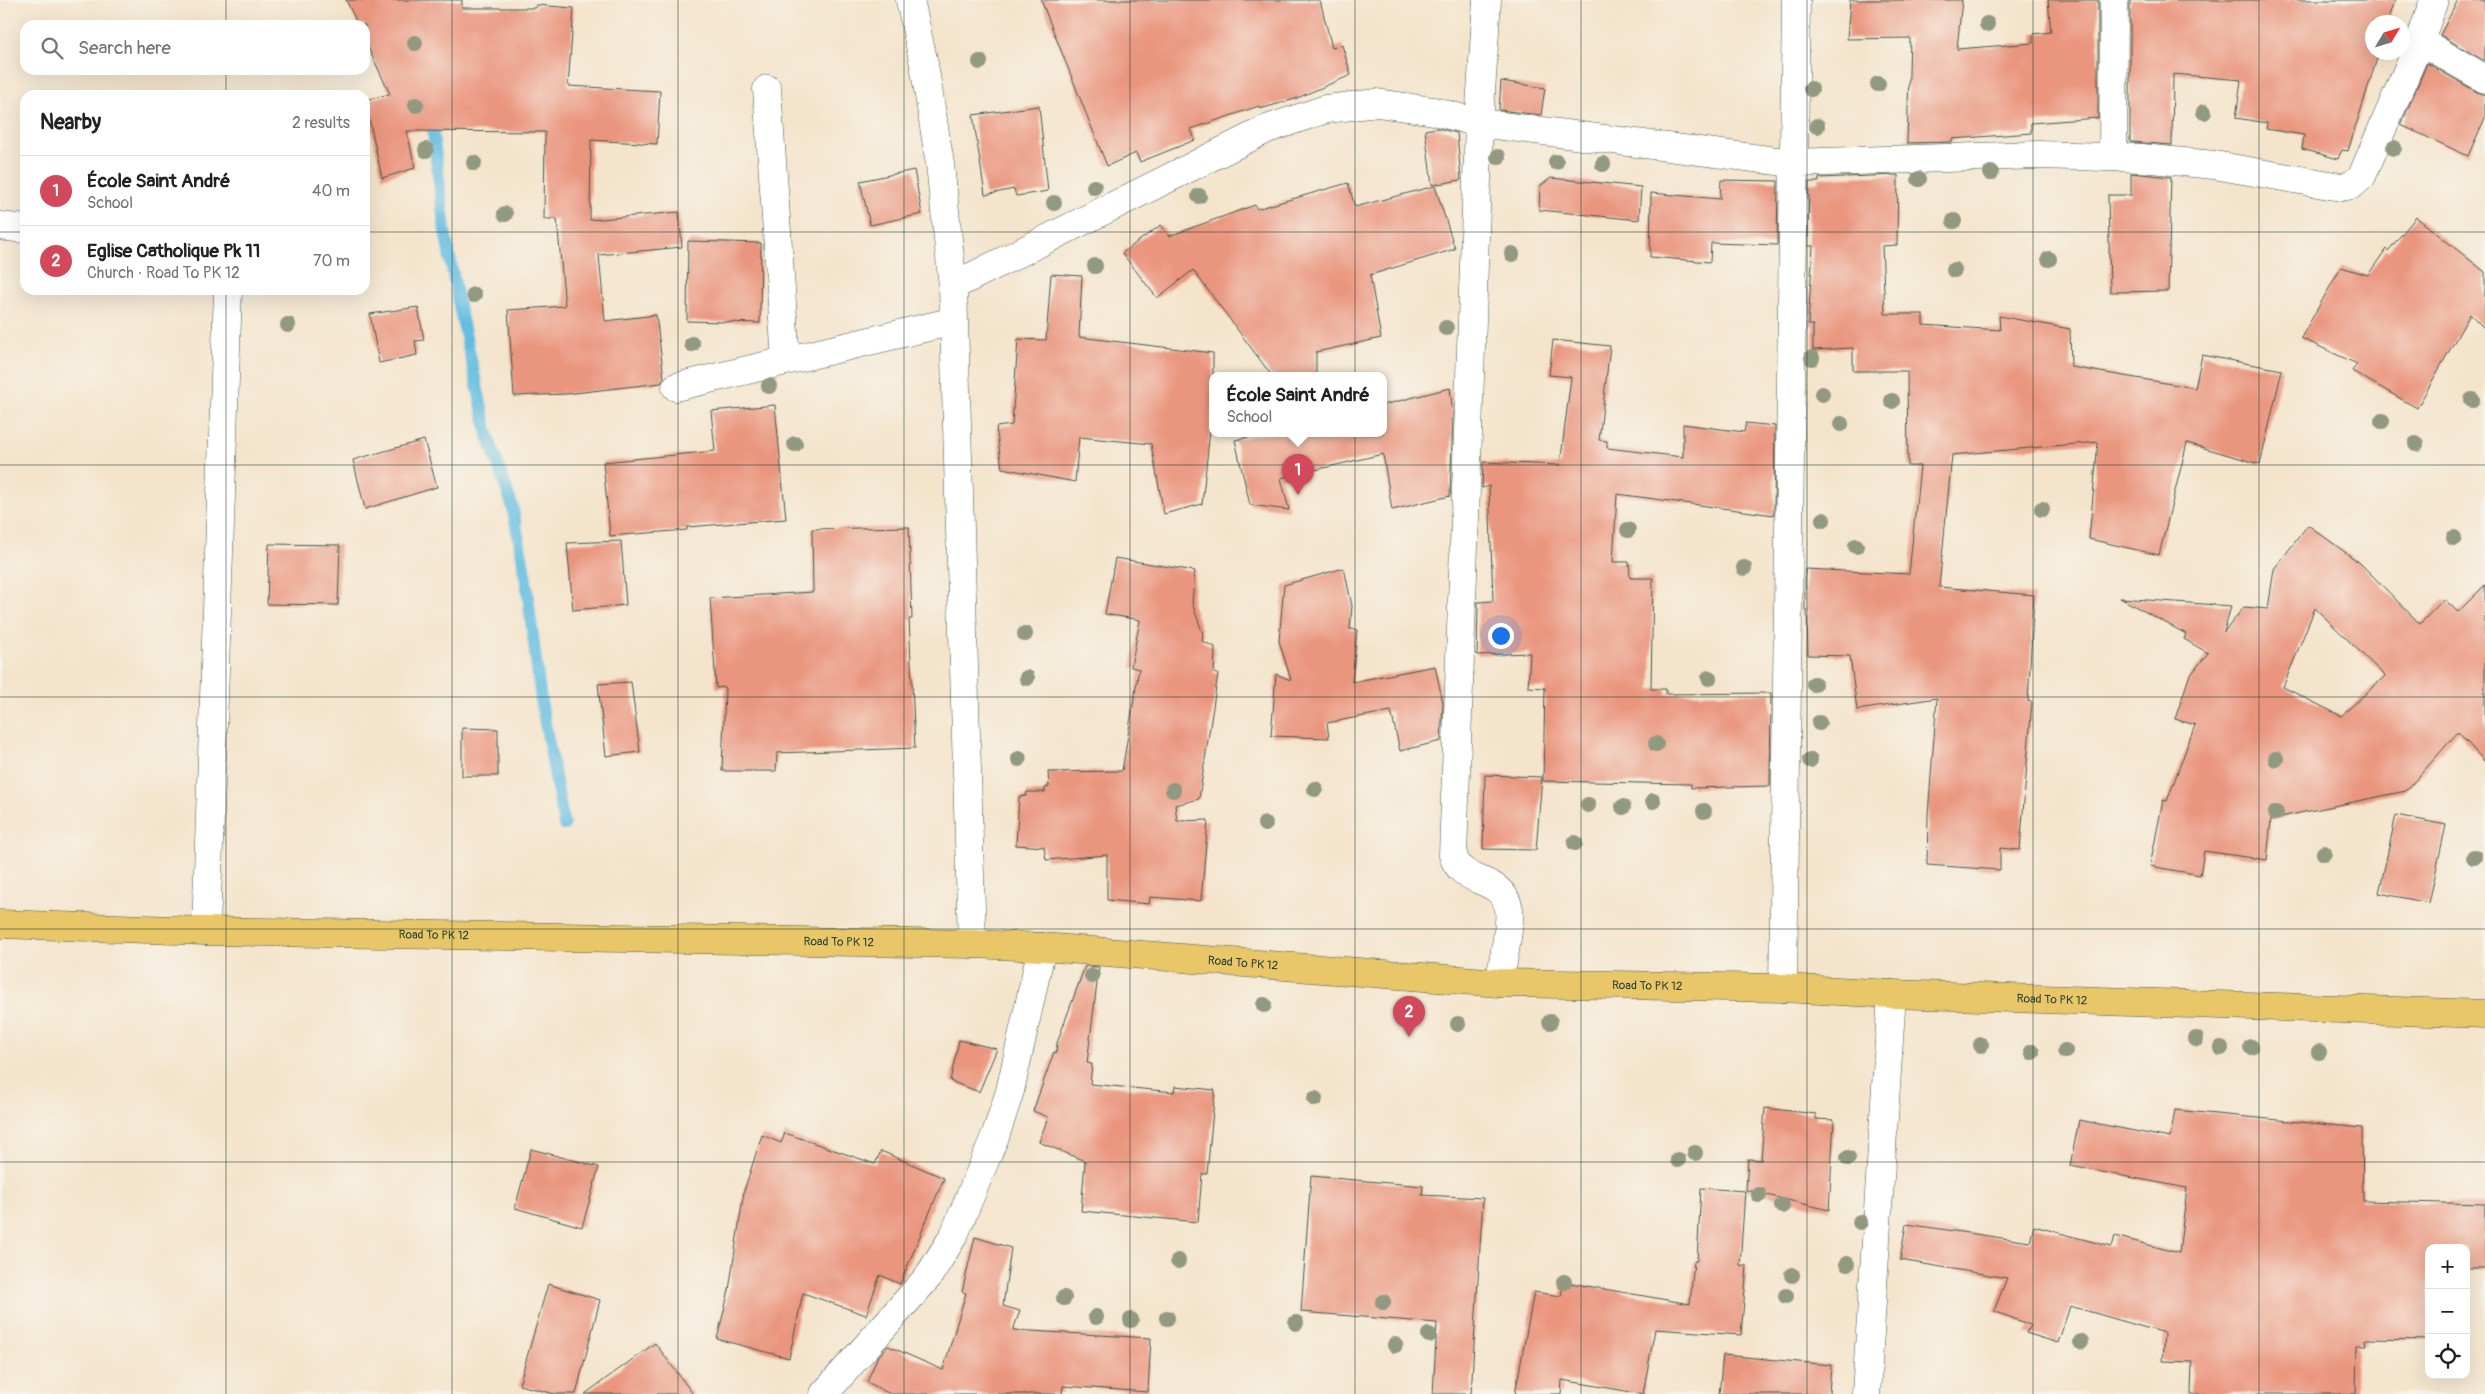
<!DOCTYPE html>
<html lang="en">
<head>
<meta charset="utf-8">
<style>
  :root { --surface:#fff; --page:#f2f2f2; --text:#202124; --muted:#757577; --line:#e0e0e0; --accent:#d1495b }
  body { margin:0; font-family:Pangolin,sans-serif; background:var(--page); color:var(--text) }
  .controls { position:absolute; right:15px; bottom:15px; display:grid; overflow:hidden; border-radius:10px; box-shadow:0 5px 20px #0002 }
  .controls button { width:45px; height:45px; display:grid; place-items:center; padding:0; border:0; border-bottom:1px solid var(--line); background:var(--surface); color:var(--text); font:25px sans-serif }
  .compass { position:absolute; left:2365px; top:15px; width:45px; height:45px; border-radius:50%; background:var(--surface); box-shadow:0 5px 20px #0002; rotate:52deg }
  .you { position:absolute; left:1500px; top:635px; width:18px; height:18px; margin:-12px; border:4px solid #fff; border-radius:50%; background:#1a73e8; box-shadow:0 0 0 8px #1a73e833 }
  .badge { display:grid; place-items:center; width:32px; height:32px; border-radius:50%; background:var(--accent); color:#fff; font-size:16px; font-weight:700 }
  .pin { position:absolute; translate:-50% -41px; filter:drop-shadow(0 1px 2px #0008) }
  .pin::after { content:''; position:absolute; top:26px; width:18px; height:15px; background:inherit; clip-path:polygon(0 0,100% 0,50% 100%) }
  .popup { position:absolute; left:1209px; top:372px; width:178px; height:65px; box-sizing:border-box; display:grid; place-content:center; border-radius:10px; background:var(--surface); filter:drop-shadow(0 1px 4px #0005); font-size:16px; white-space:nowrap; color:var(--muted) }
  .popup b { font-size:19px; color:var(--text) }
  .popup::after { content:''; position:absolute; left:50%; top:100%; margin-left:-10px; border:10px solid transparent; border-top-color:var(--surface) }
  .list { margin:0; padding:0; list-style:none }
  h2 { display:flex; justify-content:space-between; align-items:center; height:65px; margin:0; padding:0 20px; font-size:21px }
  h2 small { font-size:16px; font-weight:400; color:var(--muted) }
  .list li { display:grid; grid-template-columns:32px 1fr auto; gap:15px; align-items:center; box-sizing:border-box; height:70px; padding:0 20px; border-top:1px solid var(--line) }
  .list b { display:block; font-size:19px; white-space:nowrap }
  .list p { margin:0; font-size:16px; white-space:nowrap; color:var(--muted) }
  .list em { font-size:16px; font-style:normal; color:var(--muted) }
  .icon { flex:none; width:28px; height:28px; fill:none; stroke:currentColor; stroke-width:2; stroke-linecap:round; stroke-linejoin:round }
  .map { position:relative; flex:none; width:2485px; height:1394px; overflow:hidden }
  .search { position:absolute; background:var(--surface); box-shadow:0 5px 20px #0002; left:20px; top:20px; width:350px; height:55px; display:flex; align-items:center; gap:12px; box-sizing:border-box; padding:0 18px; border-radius:15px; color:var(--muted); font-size:19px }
  .panel { position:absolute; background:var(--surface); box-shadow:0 5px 20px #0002; left:20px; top:90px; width:350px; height:205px; border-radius:15px }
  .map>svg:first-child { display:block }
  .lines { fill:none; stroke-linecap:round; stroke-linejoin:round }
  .stream { stroke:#64bde1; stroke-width:12 }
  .building { fill:#ea967f; fill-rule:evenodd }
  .minor-casing { stroke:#3f564b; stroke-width:29 }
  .major-casing { stroke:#3f564b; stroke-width:29 }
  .minor { stroke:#fff; stroke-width:28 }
  .major { stroke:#e9c769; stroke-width:28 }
  .tree { fill:#919980 }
  .grid { fill:none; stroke:#1f3d34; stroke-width:1; stroke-opacity:0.55 }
  .labels { text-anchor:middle; stroke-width:4; stroke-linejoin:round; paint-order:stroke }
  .street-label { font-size:12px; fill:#1f3d34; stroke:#f7f3e8 }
</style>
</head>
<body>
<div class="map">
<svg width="2485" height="1394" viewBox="0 0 2485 1394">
  <rect width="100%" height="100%" fill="#f7f3e8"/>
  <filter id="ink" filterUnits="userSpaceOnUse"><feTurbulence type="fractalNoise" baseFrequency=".02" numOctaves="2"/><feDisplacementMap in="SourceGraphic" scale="10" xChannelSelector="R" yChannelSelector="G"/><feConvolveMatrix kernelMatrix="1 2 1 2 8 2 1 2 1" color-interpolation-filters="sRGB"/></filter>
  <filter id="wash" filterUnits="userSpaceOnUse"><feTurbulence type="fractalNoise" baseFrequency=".0096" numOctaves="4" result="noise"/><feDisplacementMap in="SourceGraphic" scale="20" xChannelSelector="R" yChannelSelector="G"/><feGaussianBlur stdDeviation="1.12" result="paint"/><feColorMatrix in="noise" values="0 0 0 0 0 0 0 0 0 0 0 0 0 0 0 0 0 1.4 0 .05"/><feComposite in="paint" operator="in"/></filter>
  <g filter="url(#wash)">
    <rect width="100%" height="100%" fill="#f4e4cc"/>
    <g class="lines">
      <path class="stream" d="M431,116L445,231L459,306L489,439L512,505L525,572L541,701L564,825"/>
    </g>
    <g id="blocks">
      <path class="building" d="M346,0H462V8H536V5L574,8L568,86L660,91L657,144L591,140L590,220L679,212L682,247L599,255L605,321L656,315L664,378L661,383L566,394L514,396L508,310L565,306L557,219H544L545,132L407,131L415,168L382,178L365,100L390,94L365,41V25H358Z
        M1041,0H1320L1332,48L1342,45L1351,75L1295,99L1260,109L1259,106L1191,129L1195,140L1140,162L1136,153L1107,166Z
        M1850,0H1962L1957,49L2033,43V34L2051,32L2048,0H2098V118L2031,123V133L1952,139V142L1907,143L1910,38L1847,39Z
        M2130,0H2395L2388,22H2372V52H2379L2348,151L2342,150L2338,159L2302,149L2304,135L2266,129L2267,123L2236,118L2241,80L2173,74L2172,145L2130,142Z
        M2458,0H2485V61L2440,35Z
        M2427,63L2477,92L2485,95V118L2468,156L2401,125Z
        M1501,81L1545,88L1541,115L1499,110Z
        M1039,106L1048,191L1016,196L1014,189L985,195L973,115Z
        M1437,128L1457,133L1461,180L1432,185L1425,130Z
        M914,170L922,214L870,225L860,181Z
        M2131,173L2171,177L2168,291L2110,292L2108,195H2131Z
        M1898,175L1897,245L1882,246L1885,314H1923V325L2000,330L1999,316L2070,329L2071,367L2195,388L2202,355L2282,370L2260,464L2187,443L2159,555L2089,539L2098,442L1952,455L1939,587L2034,595L2028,701L2032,702L2020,850L2000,848V870L1927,865L1928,815L1937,698L1857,710L1850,656L1808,655L1807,610H1805V569L1909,574L1920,466H1908L1907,371H1853V348L1813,350V325H1808L1813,246H1808L1809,182H1819V178Z
        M1551,178L1641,187L1639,220L1539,210L1540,186Z
        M1721,180L1778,181L1777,245L1711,243L1710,262L1650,257L1651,193L1720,199Z
        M1348,183L1355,207L1435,186L1455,249L1370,275L1381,338L1316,352V376H1272L1193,270L1157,298L1122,253L1161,225L1169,236L1255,205L1257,209Z
        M2416,217L2485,272V329L2470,314L2417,408L2352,371L2357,364L2301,338L2341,267L2368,275L2386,249L2388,251Z
        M688,241L761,243L760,323L687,321Z
        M1051,274L1082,276L1079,337L1213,353V403L1202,504L1164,514L1151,444L1079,437L1075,482L1002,468L996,427L1012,425L1018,339L1046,340Z
        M418,307L424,340L415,341L417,355L379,363L370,314Z
        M1553,340L1610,346L1599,440L1607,441V448L1683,457V424L1744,432L1746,423L1775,426L1774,515L1617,494L1613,562H1629L1630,578H1653L1651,689H1666V694L1771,693L1770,786L1691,788V784L1543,781L1545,688L1528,687L1530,653L1477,655L1478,602L1493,601L1489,486L1482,488L1483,462L1560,465L1571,377L1549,375Z
        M1450,388L1453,414L1450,496L1392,510L1383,454L1281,478L1289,510L1250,505L1235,440L1262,434H1383V405Z
        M775,405L786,519L687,527V530L610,536L603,462L715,451L711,411Z
        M424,440L437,487L365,509L353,460Z
        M2308,525L2360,563L2420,624L2444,599L2458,612L2485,585V762L2458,732L2406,791L2271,819L2267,860L2204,851L2200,875L2150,866L2163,800L2167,801L2195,725L2175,719L2189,677L2208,653L2184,639L2186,634L2120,598L2231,606L2224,632L2244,607L2268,609L2274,569ZM2315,608L2385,676L2341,716L2283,687Z
        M909,527L912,619H909L915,748L777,753L776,771H722L725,687L716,688L710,598L813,592L812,529Z
        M621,541L626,605L573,610L567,543Z
        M269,544L340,545L338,605L267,604Z
        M1115,558L1195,571L1192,603L1203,634L1202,641L1215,647L1214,673L1218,674L1199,799L1175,805L1177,821L1208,820L1201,901L1150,897L1149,904L1107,900V855L1046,860L1044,847L1016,845L1019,797L1026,796L1027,792H1045V788L1049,787L1048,772L1122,771L1139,669L1131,667L1140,620L1105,614Z
        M1344,568L1352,606L1350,629L1357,630L1352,682L1435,666L1443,703L1441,741L1400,751L1391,711L1327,723L1329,738L1271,736L1276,674L1291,680L1279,641L1284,585Z
        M631,682L640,752L606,756L598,684Z
        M462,728L498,729V776H462Z
        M1485,775L1542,777L1536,850L1483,849Z
        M2396,815L2446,825L2429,903L2379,893Z
        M1085,966L1099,967L1087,1063L1092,1064L1090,1084L1174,1092L1175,1086L1215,1090L1207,1174H1202L1198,1222L1081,1211L1085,1161L1039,1142L1048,1117L1033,1111L1054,1052L1056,1053L1057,1043Z
        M959,1040L997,1049L979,1092L950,1081Z
        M1765,1108L1816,1114V1119L1834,1120L1829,1210L1746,1190L1748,1159L1761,1160Z
        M2175,1110L2362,1128L2363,1201L2485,1204V1268H2466V1248H2429V1340L2366,1339L2367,1345H2357L2356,1394H2191L2192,1362L2162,1361L2164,1333L2070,1306L2058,1343L2026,1333L2030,1325L1994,1311L2007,1278L1900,1260L1906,1224L2030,1242L2034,1226L2112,1247L2115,1236L2179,1253L2187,1188L2070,1166L2079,1120L2170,1138Z
        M785,1133L875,1164L881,1151L944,1178L900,1284L880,1275L866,1315L803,1293L789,1358L717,1339L729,1290L744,1191L762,1135L781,1143Z
        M531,1149L599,1167L582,1227L515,1208Z
        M1311,1176L1423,1186L1422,1195L1483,1198L1471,1394H1433L1437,1323L1301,1312Z
        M1701,1188L1745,1191L1740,1265L1747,1266L1741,1335L1655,1329L1643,1394L1562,1380L1561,1394H1515L1534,1292L1561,1296L1564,1282L1690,1304L1694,1261H1697Z
        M975,1237L1011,1248L1003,1306L1020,1311L1013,1330L1151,1338L1148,1392L1063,1386L1062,1394H890L867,1382L877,1358L888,1346L943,1370L966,1293L962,1292Z
        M548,1284L600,1300L576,1394H555L519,1385Z
        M655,1343L693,1394H585Z
        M1723,1355L1831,1365L1829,1394H1719Z"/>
    </g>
  </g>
  <g filter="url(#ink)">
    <use href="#blocks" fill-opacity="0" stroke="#3f564b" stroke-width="1"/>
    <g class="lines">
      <defs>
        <path id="minor" d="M910,0L924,64L940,164L953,286L972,944
          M1487,0L1479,123L1453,855C1462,887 1502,874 1509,909C1511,921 1502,968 1499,983
          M2420,41L2485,79
          M767,89L786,361
          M2113,157L2114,0
          M0,226L25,229
          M953,286L1267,129L1326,109L1377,103L1434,111L1479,123L1793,163L2038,155L2142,158L2214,165L2341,187L2352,185L2362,176L2420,41L2434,0
          M676,387L954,321
          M206,931L228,290
          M1783,988L1796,0
          M824,1394L928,1277L954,1235L996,1134L1010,1091L1042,947
          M1866,1394L1892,994"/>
        <g id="major">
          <path id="s1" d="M0,924L206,931L972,944L1042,947L1499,983L1783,988L1892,994L2485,1014"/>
        </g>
      </defs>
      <use href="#minor" class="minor-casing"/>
      <use href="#major" class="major-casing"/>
      <use href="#minor" class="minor"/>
      <use href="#major" class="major"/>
    </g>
    <g class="tree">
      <circle cx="1987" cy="24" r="8"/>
      <circle cx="415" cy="43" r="8"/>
      <circle cx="980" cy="62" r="8"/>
      <circle cx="1878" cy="84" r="8"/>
      <circle cx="1811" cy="89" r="8"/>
      <circle cx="416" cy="105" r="8"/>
      <circle cx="2204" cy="112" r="8"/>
      <circle cx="1817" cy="126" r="8"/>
      <circle cx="2394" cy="148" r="8"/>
      <circle cx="426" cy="150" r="8"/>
      <circle cx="1498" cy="157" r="8"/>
      <circle cx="1556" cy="162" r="8"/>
      <circle cx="474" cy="163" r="8"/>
      <circle cx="1603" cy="164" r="8"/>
      <circle cx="1991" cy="173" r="8"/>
      <circle cx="1919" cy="179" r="8"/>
      <circle cx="1094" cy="187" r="8"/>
      <circle cx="1199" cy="196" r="8"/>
      <circle cx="1054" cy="203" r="8"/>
      <circle cx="505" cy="214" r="8"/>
      <circle cx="1954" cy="221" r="8"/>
      <circle cx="1512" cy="254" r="8"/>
      <circle cx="2049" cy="259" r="8"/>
      <circle cx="1095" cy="266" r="8"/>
      <circle cx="1954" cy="270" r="8"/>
      <circle cx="474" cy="295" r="8"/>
      <circle cx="288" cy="325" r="8"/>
      <circle cx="1446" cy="328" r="8"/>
      <circle cx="692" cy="344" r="8"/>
      <circle cx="1812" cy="358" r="8"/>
      <circle cx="769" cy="386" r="8"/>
      <circle cx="1822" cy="394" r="8"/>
      <circle cx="2472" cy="400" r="8"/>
      <circle cx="1892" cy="401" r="8"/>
      <circle cx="2382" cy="421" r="8"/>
      <circle cx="1841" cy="424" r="8"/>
      <circle cx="795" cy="444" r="8"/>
      <circle cx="2416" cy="444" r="8"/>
      <circle cx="2042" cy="509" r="8"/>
      <circle cx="1823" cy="520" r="8"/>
      <circle cx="1628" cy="530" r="8"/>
      <circle cx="2454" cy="538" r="8"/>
      <circle cx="1856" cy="546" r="8"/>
      <circle cx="1744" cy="568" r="8"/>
      <circle cx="1025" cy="634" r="8"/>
      <circle cx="1027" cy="678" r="8"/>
      <circle cx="1709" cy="678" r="8"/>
      <circle cx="1814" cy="684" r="8"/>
      <circle cx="1819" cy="723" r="8"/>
      <circle cx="1656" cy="744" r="8"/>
      <circle cx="1019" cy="759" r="8"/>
      <circle cx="2276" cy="759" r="8"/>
      <circle cx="1810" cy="760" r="8"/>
      <circle cx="1315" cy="789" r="8"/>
      <circle cx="1173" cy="790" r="8"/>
      <circle cx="1653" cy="801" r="8"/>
      <circle cx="1588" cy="805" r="8"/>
      <circle cx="1623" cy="807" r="8"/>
      <circle cx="1704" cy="811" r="8"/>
      <circle cx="2276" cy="813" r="8"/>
      <circle cx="1265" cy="824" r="8"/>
      <circle cx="1575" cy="843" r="8"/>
      <circle cx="2324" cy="853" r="8"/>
      <circle cx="2474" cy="857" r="8"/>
      <circle cx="1092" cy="976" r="8"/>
      <circle cx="1264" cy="1005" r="8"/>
      <circle cx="1550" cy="1022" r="8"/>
      <circle cx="1458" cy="1024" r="8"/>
      <circle cx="2196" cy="1039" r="8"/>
      <circle cx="1981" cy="1045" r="8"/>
      <circle cx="2251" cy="1047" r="8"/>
      <circle cx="2221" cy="1048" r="8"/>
      <circle cx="2065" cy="1051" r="8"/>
      <circle cx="2032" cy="1052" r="8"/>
      <circle cx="2319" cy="1052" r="8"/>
      <circle cx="1315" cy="1099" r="8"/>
      <circle cx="1695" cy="1153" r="8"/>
      <circle cx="1848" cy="1158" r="8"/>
      <circle cx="1678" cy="1160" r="8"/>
      <circle cx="1759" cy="1195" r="8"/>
      <circle cx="1782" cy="1206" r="8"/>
      <circle cx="1860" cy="1222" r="8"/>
      <circle cx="1178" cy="1261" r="8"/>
      <circle cx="1847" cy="1264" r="8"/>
      <circle cx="1792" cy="1275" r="8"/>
      <circle cx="1564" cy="1282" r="8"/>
      <circle cx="1786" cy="1296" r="8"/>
      <circle cx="1064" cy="1298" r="8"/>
      <circle cx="1383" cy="1302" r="8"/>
      <circle cx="1096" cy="1317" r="8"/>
      <circle cx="1167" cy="1318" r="8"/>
      <circle cx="1131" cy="1320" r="8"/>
      <circle cx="1296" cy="1323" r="8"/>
      <circle cx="1429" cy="1335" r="8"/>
      <circle cx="2081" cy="1342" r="8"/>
      <circle cx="1395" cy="1345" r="8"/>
    </g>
  </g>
  <path class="grid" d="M226,0V25M452,0V1394M678,0V1394M904,0V1394M1130,0V1394M1355,0V1394M1581,0V1394M1807,0V1394M2033,0V1394M2259,0V1394M226,70V95M0,232H25M365,232H2485M226,290V1394M0,465H2485M0,697H2485M0,929H2485M0,1162H2485"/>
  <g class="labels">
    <g class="street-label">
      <text dy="4" stroke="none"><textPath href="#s1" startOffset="434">Road To PK 12</textPath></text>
      <text dy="4" stroke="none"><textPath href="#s1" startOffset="839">Road To PK 12</textPath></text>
      <text dy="4" stroke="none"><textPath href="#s1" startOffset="1244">Road To PK 12</textPath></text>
      <text dy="4" stroke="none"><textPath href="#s1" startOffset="1649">Road To PK 12</textPath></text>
      <text dy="4" stroke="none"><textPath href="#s1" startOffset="2054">Road To PK 12</textPath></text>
    </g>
  </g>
</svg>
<div class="controls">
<button>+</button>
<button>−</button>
<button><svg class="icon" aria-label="locate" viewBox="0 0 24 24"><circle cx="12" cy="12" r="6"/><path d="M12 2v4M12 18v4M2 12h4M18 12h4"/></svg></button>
</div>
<svg class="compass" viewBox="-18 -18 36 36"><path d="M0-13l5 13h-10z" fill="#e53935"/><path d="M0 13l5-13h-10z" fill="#757577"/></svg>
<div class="you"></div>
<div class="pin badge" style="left:1298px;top:495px">1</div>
<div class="popup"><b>École Saint André</b>School</div>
<div class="pin badge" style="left:1409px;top:1037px">2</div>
<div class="search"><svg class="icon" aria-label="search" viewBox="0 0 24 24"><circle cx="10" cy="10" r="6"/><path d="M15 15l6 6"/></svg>Search here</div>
<section class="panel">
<h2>Nearby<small>2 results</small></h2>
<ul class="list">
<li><span class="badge">1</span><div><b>École Saint André</b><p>School</p></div><em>40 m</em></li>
<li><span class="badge">2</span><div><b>Eglise Catholique Pk 11</b><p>Church · Road To PK 12</p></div><em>70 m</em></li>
</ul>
</section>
</div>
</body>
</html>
